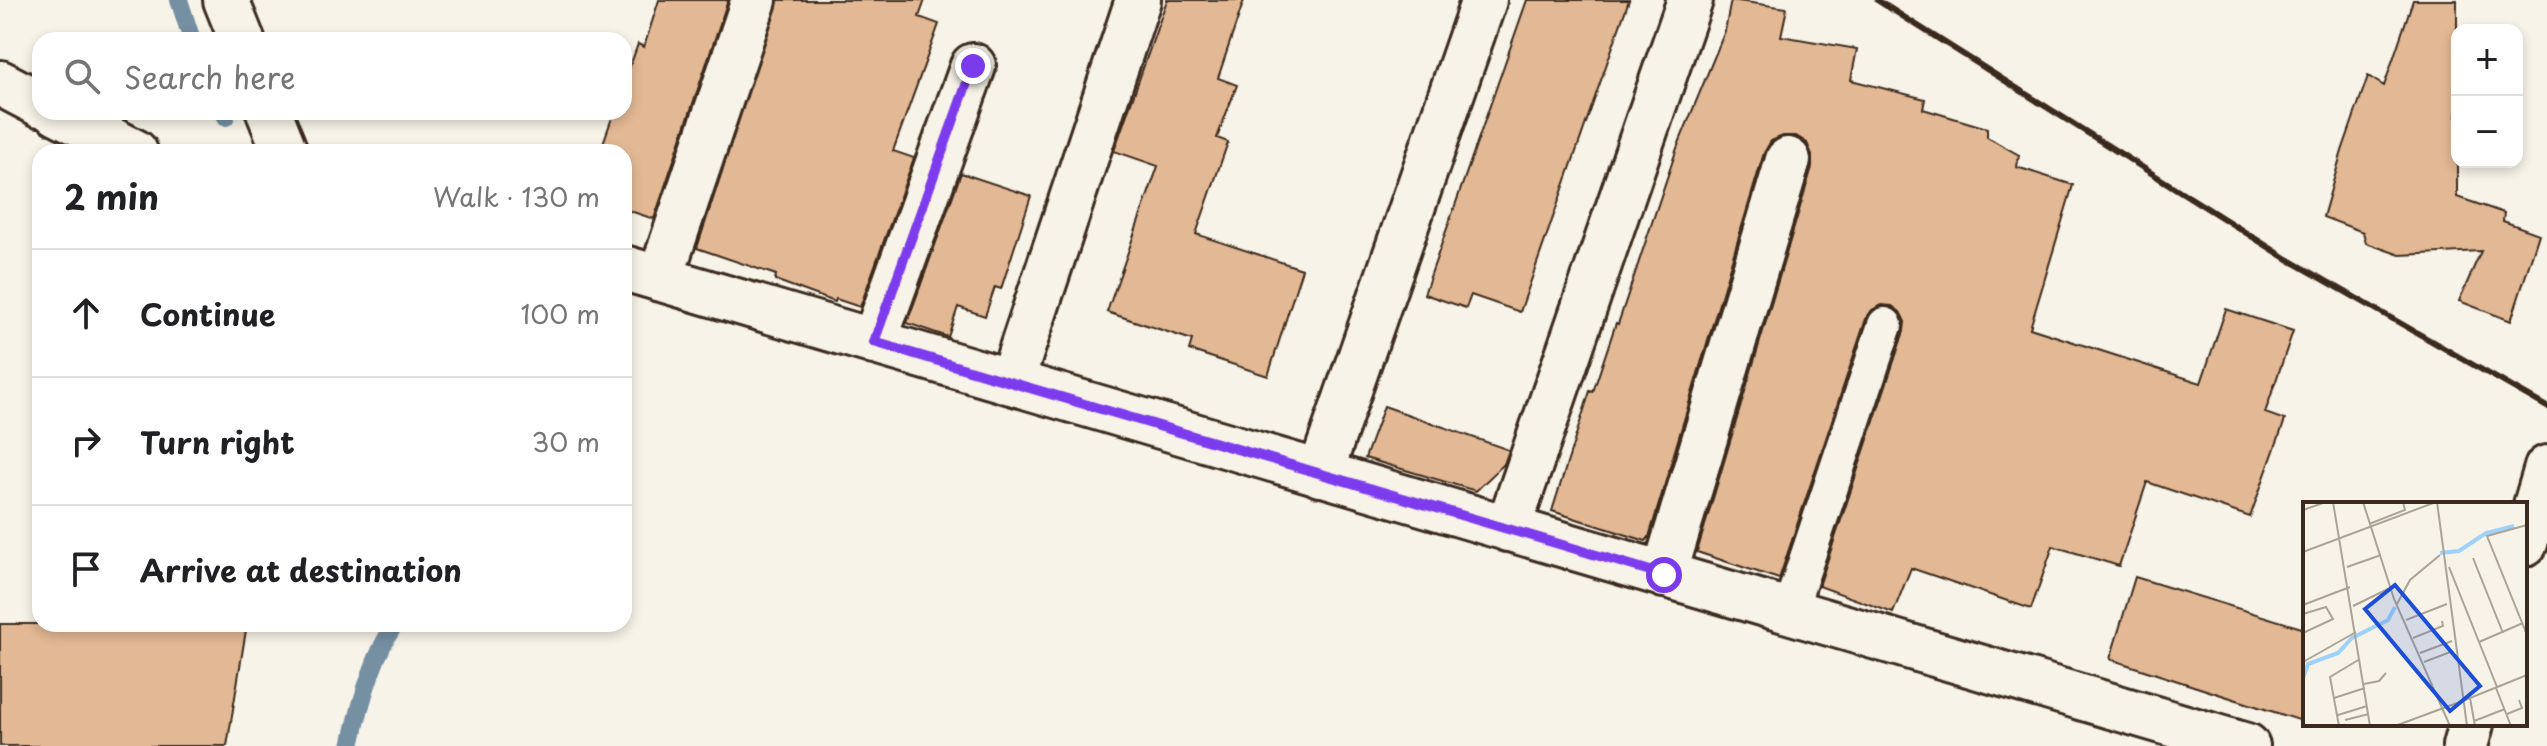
<!DOCTYPE html>
<html lang="en">
<head>
<meta charset="utf-8">
<style>
  :root { --surface:#fff; --page:#f2f2f2; --text:#202124; --muted:#757577; --line:#e0e0e0 }
  body { margin:0; font-family:"Playpen Sans",sans-serif; background:var(--page); color:var(--text) }
  .controls { position:absolute; right:24px; top:24px; display:grid; overflow:hidden; border-radius:16px; box-shadow:0 4px 12px #0003 }
  .controls button { width:72px; height:72px; display:grid; place-items:center; padding:0; border:0; border-bottom:2px solid var(--line); background:var(--surface); color:var(--text); font:40px sans-serif }
  .stop { position:absolute; width:24px; height:24px; margin:-18px; border:6px solid #7c3aed; border-radius:50%; background:#fff }
  .stop.end { background:#7c3aed; border-color:#fff; box-shadow:0 2px 8px #0008 }
  .list { margin:0; padding:0; list-style:none }
  h2 { display:flex; justify-content:space-between; align-items:center; height:104px; margin:0; padding:0 32px; font-size:34px }
  h2 small { font-size:26px; font-weight:400; color:var(--muted) }
  .list li { display:grid; grid-template-columns:52px 1fr auto; gap:24px; align-items:center; box-sizing:border-box; height:128px; padding:0 32px; border-top:2px solid var(--line) }
  .list b { display:block; font-size:30px; white-space:nowrap }
  .list em { font-size:26px; font-style:normal; color:var(--muted) }
  .icon { flex:none; width:44px; height:44px; fill:none; stroke:currentColor; stroke-width:2; stroke-linecap:round; stroke-linejoin:round }
  .map { position:relative; flex:none; width:2547px; height:746px; overflow:hidden }
  .search { position:absolute; background:var(--surface); box-shadow:0 4px 12px #0003; left:32px; top:32px; width:600px; height:88px; display:flex; align-items:center; gap:20px; box-sizing:border-box; padding:0 28px; border-radius:24px; color:var(--muted); font-size:30px }
  .panel { position:absolute; background:var(--surface); box-shadow:0 4px 12px #0003; left:32px; top:144px; width:600px; height:488px; border-radius:24px }
  .map>svg:first-child { display:block }
  .lines { fill:none; stroke-linecap:round; stroke-linejoin:round }
  .stream { stroke:#758fa3; stroke-width:18 }
  .building { fill:#e3b894; stroke:#3b2a1e; stroke-width:2 }
  .lane-casing { stroke:#3b2a1e; stroke-width:40 }
  .street-casing { stroke:#3b2a1e; stroke-width:50 }
  .secondary-casing { stroke:#3b2a1e; stroke-width:50 }
  .lane { stroke:#f7f3e8; stroke-width:34 }
  .street { stroke:#f7f3e8; stroke-width:44 }
  .secondary { stroke:#f7f3e8; stroke-width:44 }
  .rail { stroke:#3b2a1e; stroke-width:6 }
  .route { stroke:#7c3aed; stroke-width:10 }
  .inset-river { fill:none; stroke:#9cd2fb; stroke-width:4 }
  .inset-road { fill:none; stroke:#aca397; stroke-width:2 }
  .view { fill:#1d4ed8; fill-opacity:0.15; stroke:#1d4ed8; stroke-width:4 }
  .inset-edge { fill:none; stroke:#3b2a1e; stroke-width:4 }
</style>
</head>
<body>
<div class="map">
<svg width="2547" height="746" viewBox="0 0 2547 746">
  <rect width="100%" height="100%" fill="#f7f3e8"/>
  <filter id="ink" filterUnits="userSpaceOnUse"><feTurbulence type="fractalNoise" baseFrequency=".0125" numOctaves="2"/><feDisplacementMap in="SourceGraphic" scale="16" xChannelSelector="R" yChannelSelector="G"/><feConvolveMatrix kernelMatrix="1 2 1 2 8 2 1 2 1" color-interpolation-filters="sRGB"/></filter>
  <g filter="url(#ink)">
    <g class="lines">
      <path class="stream" d="M179,0L192,40
        M224,112L226,117
        M351,746C359,708 373,656 395,624"/>
    </g>
    <path class="building" d="M659,0H728L654,219L624,209V152H600L614,112H624V83L638,44L644,47Z
      M778,0H925L919,17L939,24L893,151L914,158L860,307L836,299L835,302L775,280L776,275L697,248Z
      M1167,0H1244L1218,78L1237,85L1217,138L1228,142L1196,234L1302,269L1268,376L1189,350L1192,340L1107,312L1158,166L1114,151Z
      M1527,0H1629L1520,312L1471,295L1466,308L1424,294Z
      M1731,0L1787,8L1781,36L1857,49L1851,80L1925,99L1923,109L1987,128V137L2019,155L2017,167L2073,185L2030,328L2201,383L2226,309L2293,331L2265,413L2285,420L2250,517L2147,482L2119,566L2053,546L2031,609L1911,568L1893,613L1819,586L1904,331L1905,322L1900,312L1892,306L1882,305L1872,310L1866,319L1779,579L1697,552L1812,167V155L1807,143L1796,136H1783L1771,141L1764,153L1649,537L1646,541L1552,511L1590,391L1593,392L1616,323L1618,324L1677,148L1725,31Z
      M2413,0H2457V197L2504,213L2503,221L2539,234L2511,321L2459,301L2481,251L2400,255L2366,243L2363,232L2323,217L2342,151L2368,76L2384,86Z
      M961,173L1031,196L1001,289L995,287L985,316L958,307L948,337L907,323Z
      M1384,406L1509,450L1504,464L1476,491L1365,458Z
      M2135,577L2305,629V722L2110,659Z
      M0,624H247L227,746H0Z"/>
    <g class="lines">
      <defs>
        <path id="lane" d="M1789,612L1885,325"/>
        <path id="street" d="M226,0L242,40
          M0,83L40,104
          M57,112L135,152
          M269,112L285,152
          M624,268L2247,746
          M660,279L754,0
          M874,342L973,66
          M1011,382L1138,0
          M1320,474L1484,0
          M1508,529L1690,0
          M1664,575L1788,160"/>
        <path id="secondary" d="M2525,543L2547,468
          M2465,746L2471,724"/>
      </defs>
      <use href="#lane" class="lane-casing"/>
      <use href="#street" class="street-casing"/>
      <use href="#secondary" class="secondary-casing"/>
      <use href="#lane" class="lane"/>
      <use href="#street" class="street"/>
      <use href="#secondary" class="secondary"/>
      <path class="rail" d="M1877,0L2286,258L2547,407"/>
    </g>
  </g>
  <g class="lines" filter="url(#ink)">
    <path class="route" d="M973,66L874,342L1664,575"/>
  </g>
  <g transform="translate(2303 502)">
    <rect width="224" height="224" fill="#f7f3e8"/>
    <path class="inset-river" d="M137,51L156,49L183,31L211,24M0,176L5,162L35,151L49,136L85,118L92,105"/>
    <path class="inset-road" d="M30,0L67,224M60,0L91,97L147,224M134,0L164,224M0,8L23,0M66,22L102,8L100,0M224,23L184,34L224,133M0,50L133,0M170,56L200,131M44,65L78,53M146,65L194,185M94,102L107,78L137,53M0,103L47,85M50,104L89,85M0,112L23,105L30,117L0,131M103,118L144,102M110,136L140,124L139,119M176,140L220,121M117,151L149,139M0,160L53,130M121,160L150,149M61,182L76,179L83,171M193,186L208,224M31,196L62,186M167,196L172,224M162,198L224,173M204,212L219,206L216,198M35,213L64,204M42,218L66,212M171,219L202,207M36,224L27,175L57,157M92,224L162,198"/>
    <path class="view" d="M92,83L177,184L147,209L62,107Z"/>
    <rect width="224" height="224" class="inset-edge"/>
  </g>
</svg>
<div class="controls">
<button>+</button>
<button>−</button>
</div>
<div class="stop" style="left:1664px;top:575px"></div>
<div class="stop end" style="left:973px;top:66px"></div>
<div class="search"><svg class="icon" aria-label="search" viewBox="0 0 24 24"><circle cx="10" cy="10" r="6"/><path d="M15 15l6 6"/></svg>Search here</div>
<section class="panel">
<h2>2 min<small>Walk · 130 m</small></h2>
<ul class="list">
<li><svg class="icon" aria-label="ahead" viewBox="0 0 24 24"><path d="M12 20V5M6 11l6-6 6 6"/></svg><div><b>Continue</b></div><em>100 m</em></li>
<li><svg class="icon" aria-label="right" viewBox="0 0 24 24"><path d="M7 20v-9h11M14 6l5 5-5 5"/></svg><div><b>Turn right</b></div><em>30 m</em></li>
<li><svg class="icon" aria-label="arrive" viewBox="0 0 24 24"><path d="M6 21V4h12l-3 4 3 4H6"/></svg><div><b>Arrive at destination</b></div></li>
</ul>
</section>
</div>
</body>
</html>
